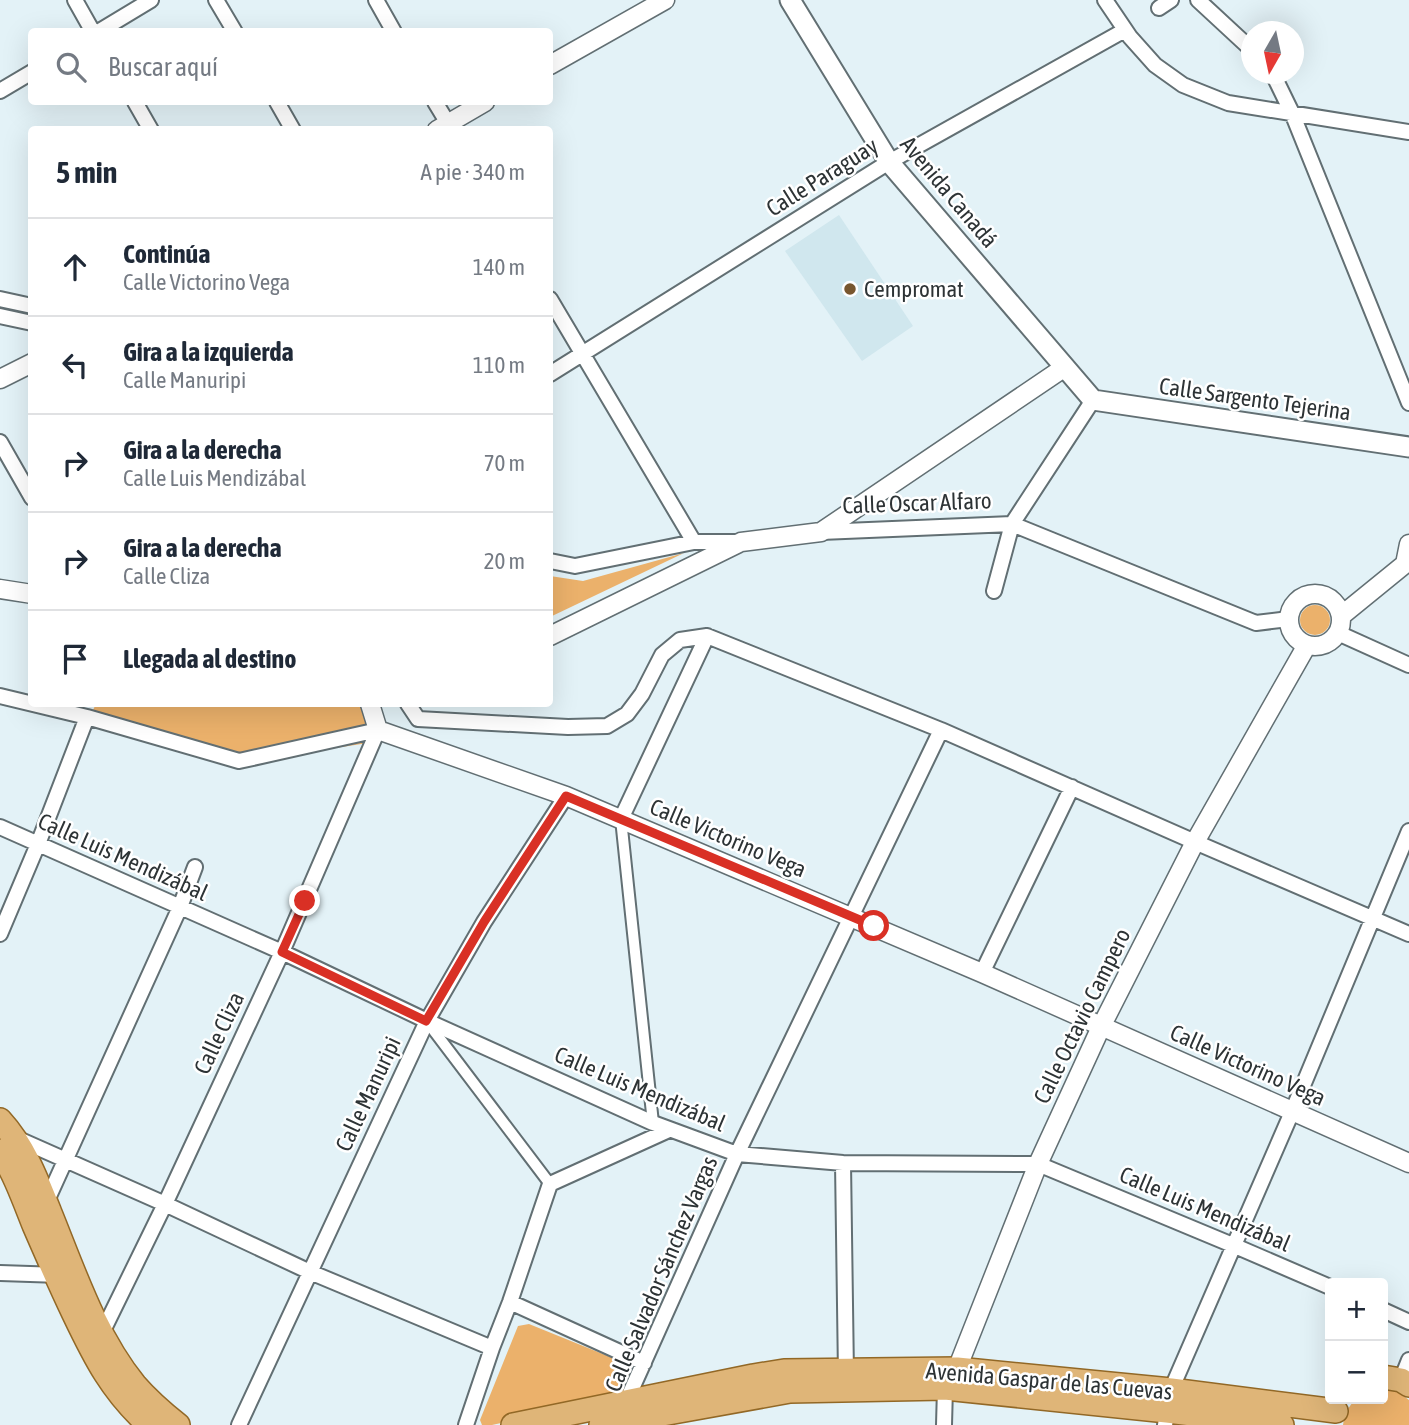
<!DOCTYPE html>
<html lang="es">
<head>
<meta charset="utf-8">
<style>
  :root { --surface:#fff; --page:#f6f6f7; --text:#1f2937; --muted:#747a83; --line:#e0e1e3 }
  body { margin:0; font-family:"Asap Condensed",sans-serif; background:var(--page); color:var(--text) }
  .controls { position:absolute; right:21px; bottom:21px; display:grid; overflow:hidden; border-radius:7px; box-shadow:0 7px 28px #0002 }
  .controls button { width:63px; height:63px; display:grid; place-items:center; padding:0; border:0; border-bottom:2px solid var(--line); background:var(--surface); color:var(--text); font:35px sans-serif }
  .compass { position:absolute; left:1241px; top:21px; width:63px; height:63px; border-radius:50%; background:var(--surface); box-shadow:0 7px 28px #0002; rotate:189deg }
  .stop { position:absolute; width:21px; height:21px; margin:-16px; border:5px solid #d93025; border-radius:50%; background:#fff }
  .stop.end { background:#d93025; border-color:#fff; box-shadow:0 2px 7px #0008 }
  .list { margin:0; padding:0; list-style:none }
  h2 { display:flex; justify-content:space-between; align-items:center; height:91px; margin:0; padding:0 28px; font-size:30px }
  h2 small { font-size:23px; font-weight:400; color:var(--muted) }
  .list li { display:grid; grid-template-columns:46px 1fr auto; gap:21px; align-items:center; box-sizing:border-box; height:98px; padding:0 28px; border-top:2px solid var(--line) }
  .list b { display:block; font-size:26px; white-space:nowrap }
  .list p { margin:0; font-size:23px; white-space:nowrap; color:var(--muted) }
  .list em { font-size:23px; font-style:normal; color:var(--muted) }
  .icon { flex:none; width:38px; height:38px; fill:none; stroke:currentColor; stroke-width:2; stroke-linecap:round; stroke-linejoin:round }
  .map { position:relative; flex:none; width:1409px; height:1425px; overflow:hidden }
  .search { position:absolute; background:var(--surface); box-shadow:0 7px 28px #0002; left:28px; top:28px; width:525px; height:77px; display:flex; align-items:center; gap:18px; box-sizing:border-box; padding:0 24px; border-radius:7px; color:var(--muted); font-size:26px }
  .panel { position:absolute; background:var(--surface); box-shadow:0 7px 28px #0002; left:28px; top:126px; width:525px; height:581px; border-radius:7px }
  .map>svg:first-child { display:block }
  .built { fill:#d0e7ee }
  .green { fill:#ebb16b }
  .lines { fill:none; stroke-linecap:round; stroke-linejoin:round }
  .pedestrian-casing { stroke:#626f73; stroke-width:14 }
  .minor-casing { stroke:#626f73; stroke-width:18 }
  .tertiary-casing { stroke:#626f73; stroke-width:21 }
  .secondary-casing { stroke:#626f73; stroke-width:23 }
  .primary-casing { stroke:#926826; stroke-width:26 }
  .pedestrian { stroke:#fff; stroke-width:10 }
  .minor { stroke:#fff; stroke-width:14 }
  .tertiary { stroke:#fff; stroke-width:18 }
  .secondary { stroke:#fff; stroke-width:19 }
  .primary { stroke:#dfb578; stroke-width:23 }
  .route { stroke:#d93025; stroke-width:9 }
  .poi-dot { fill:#78562e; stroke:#fff; stroke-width:2.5 }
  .labels { text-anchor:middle; stroke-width:5; stroke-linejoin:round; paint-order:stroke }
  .street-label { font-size:23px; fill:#2d3335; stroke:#fff }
  .poi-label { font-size:23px; fill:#2d3335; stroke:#fff; text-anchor:start }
</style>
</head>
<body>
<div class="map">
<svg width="1409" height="1425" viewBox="0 0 1409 1425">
  <rect width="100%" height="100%" fill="#e3f2f7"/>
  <path class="built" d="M839,215L913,326L862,361L785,251Z"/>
  <path class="green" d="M684,553L550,617V576L583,581Z
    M1300 620a15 15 0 1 1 30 0a15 15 0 1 1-30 0Z
    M96,704H372L368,743L270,758H235L91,714Z
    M529,1324L630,1365C630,1378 624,1391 613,1398L492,1425H482L480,1420L518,1326Z
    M1383,1389L1397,1391L1409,1400V1425H1343L1345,1413L1355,1399H1383Z"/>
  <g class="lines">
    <defs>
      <path id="pedestrian" d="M621,819L653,1123
        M428,1023L550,1184"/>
      <path id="minor" d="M75,0L93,32
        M216,0L235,32
        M376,0L394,32
        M1105,0L1130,37L1155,65L1183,85L1228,103L1409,132
        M1198,0L1252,50
        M1159,8L1171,0
        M98,32L151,0
        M1273,74L1292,113L1409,403
        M0,91L32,72
        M135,102L151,130
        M277,102L293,130
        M435,102L452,130
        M0,299L32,306
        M550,299L694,542
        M0,316L32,323
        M550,374L889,162L1125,30
        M0,442L32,498
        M821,532L1012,524L1256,623L1289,619
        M550,561L575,566L694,542H741
        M994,591L1012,524L1093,400
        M1338,633L1409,665
        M0,696L87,717L239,761L378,730
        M408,704L418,719L568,727L607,726L627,714L642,694L662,655L680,640L707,636L941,730L1195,842L1409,934
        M621,819L707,636
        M0,827L282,952L427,1021L653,1123L737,1154L843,1163L1038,1164L1235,1246L1330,1287
        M0,934L38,844L87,717
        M982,973L1072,787
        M16,1138L165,1204L310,1272L492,1348
        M843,1163L846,1375
        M45,1205L180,907L195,867
        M0,1273L60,1275
        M510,1302L644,1363
        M1383,1310L1409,1322
        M100,1337L165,1204L282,952L378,730
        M1401,1380L1409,1360
        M627,1407L626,1402L737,1154L941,730
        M239,1425L427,1021L484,922L566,796
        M466,1425L492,1348L510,1302L550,1184L669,1130
        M944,1425L945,1388
        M1165,1425L1171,1390L1292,1112L1409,831"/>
      <path id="tertiary" d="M550,65L665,0
        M437,130L485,102
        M0,379L32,363
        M0,589L32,594
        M1289 620a26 26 0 1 1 52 0a26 26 0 1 1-52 0Z
        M1341,616L1405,564L1409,544
        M550,636L741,542L821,532L1065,367
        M370,704L378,730L566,796L982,973L1409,1163
        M950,1379L957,1369L1038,1164L1101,1027L1195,842L1307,645"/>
      <path id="secondary" d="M790,0L889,162L1093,400L1409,447"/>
      <path id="primary" d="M0,1120C24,1146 37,1180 50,1213C74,1272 95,1336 135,1385C148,1400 163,1413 178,1425
        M0,1151C15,1174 24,1200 34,1225C47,1255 60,1285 74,1314C95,1358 112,1392 149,1425
        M1383,1377L1401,1380L1409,1385
        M513,1425L753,1376L784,1371L957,1369L1171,1390L1336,1411
        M601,1425L790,1391L945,1388L1167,1411L1282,1425"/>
    </defs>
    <use href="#pedestrian" class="pedestrian-casing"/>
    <use href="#minor" class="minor-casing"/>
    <use href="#tertiary" class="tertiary-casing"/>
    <use href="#secondary" class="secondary-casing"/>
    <use href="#primary" class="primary-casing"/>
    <use href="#pedestrian" class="pedestrian"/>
    <use href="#minor" class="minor"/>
    <use href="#tertiary" class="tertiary"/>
    <use href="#secondary" class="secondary"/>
    <use href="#primary" class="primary"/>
  </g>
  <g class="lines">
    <path class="route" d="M305,901L282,952L426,1021L484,922L566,796L874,926"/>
  </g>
  <circle class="poi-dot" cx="850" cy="289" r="7"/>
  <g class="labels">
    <g class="street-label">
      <text transform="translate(822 177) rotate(-32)" y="8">Calle Paraguay</text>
      <text transform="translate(949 192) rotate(50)" y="8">Avenida Canadá</text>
      <text transform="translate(1255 399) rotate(8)" y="8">Calle Sargento Tejerina</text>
      <text transform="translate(917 503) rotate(-2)" y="8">Calle Oscar Alfaro</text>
      <text transform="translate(728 838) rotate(23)" y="8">Calle Victorino Vega</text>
      <text transform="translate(123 857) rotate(24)" y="8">Calle Luis Mendizábal</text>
      <text transform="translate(1082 1016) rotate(-64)" y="8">Calle Octavio Campero</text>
      <text transform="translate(219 1033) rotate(-65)" y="8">Calle Cliza</text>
      <text transform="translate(1248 1065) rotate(24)" y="8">Calle Victorino Vega</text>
      <text transform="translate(640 1089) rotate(23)" y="8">Calle Luis Mendizábal</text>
      <text transform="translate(368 1094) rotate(-65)" y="8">Calle Manuripi</text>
      <text transform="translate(1205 1209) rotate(23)" y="8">Calle Luis Mendizábal</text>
      <text transform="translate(661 1274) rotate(-67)" y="8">Calle Salvador Sánchez Vargas</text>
      <text transform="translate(1049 1381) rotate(5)" y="8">Avenida Gaspar de las Cuevas</text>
    </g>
    <g class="poi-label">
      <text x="864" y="297">Cempromat</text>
    </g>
  </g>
</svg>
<div class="controls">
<button>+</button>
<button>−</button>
</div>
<svg class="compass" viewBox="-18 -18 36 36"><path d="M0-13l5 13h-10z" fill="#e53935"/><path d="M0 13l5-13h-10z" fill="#747a83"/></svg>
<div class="stop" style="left:874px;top:926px"></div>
<div class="stop end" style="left:305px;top:901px"></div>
<div class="search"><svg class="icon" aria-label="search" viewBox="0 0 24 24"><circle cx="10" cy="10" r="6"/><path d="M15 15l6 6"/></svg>Buscar aquí</div>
<section class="panel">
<h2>5 min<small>A pie · 340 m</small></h2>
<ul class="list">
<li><svg class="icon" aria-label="ahead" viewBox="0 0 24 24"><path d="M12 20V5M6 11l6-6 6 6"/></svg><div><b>Continúa</b><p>Calle Victorino Vega</p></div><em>140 m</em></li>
<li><svg class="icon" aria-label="left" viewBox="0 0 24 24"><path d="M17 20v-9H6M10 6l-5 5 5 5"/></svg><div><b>Gira a la izquierda</b><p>Calle Manuripi</p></div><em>110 m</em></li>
<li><svg class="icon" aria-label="right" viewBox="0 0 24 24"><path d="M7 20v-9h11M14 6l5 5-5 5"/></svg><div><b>Gira a la derecha</b><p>Calle Luis Mendizábal</p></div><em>70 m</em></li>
<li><svg class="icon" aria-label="right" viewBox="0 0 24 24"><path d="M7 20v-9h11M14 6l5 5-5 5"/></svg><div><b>Gira a la derecha</b><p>Calle Cliza</p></div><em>20 m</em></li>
<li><svg class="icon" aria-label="arrive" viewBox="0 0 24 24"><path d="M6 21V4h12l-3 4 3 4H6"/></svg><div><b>Llegada al destino</b></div></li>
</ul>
</section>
</div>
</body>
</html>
